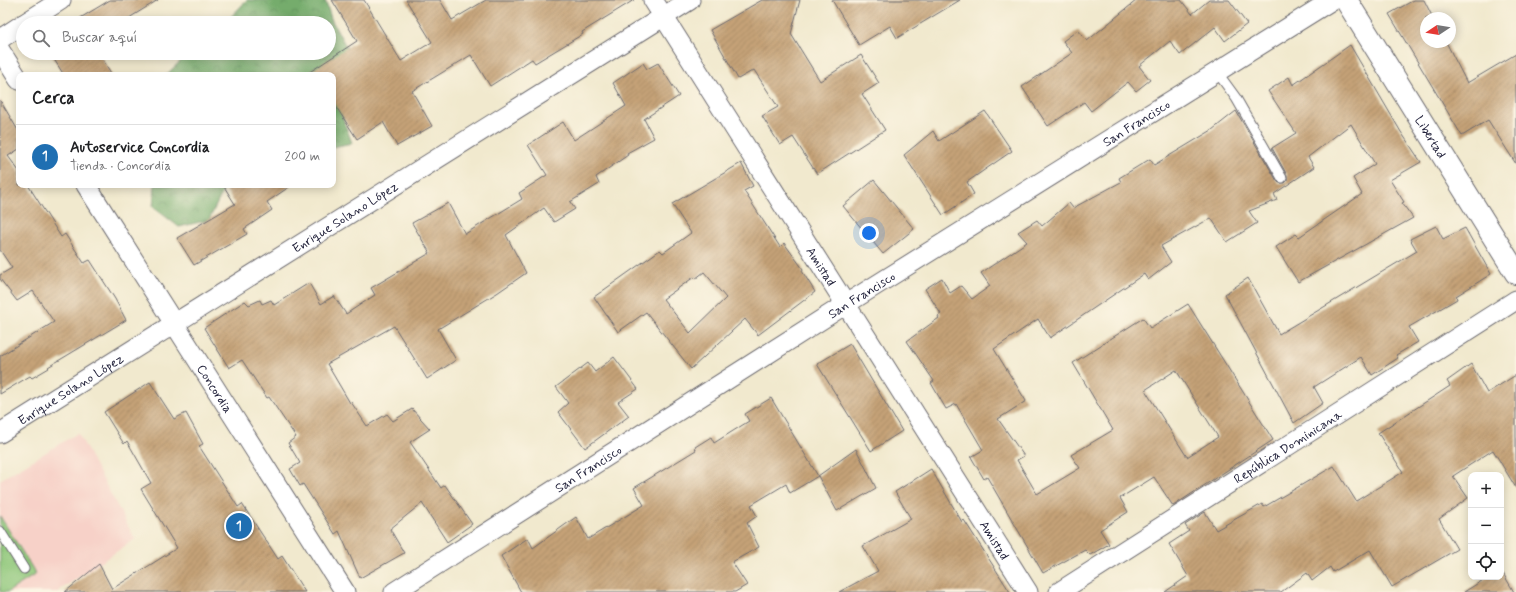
<!DOCTYPE html>
<html lang="es">
<head>
<meta charset="utf-8">
<style>
  :root { --surface:#fff; --page:#f6f6f6; --text:#202124; --muted:#757577; --line:#e0e0e0; --accent:#1f6fb2 }
  body { margin:0; font-family:Mynerve,sans-serif; background:var(--page); color:var(--text) }
  .controls { position:absolute; right:12px; bottom:12px; display:grid; overflow:hidden; border-radius:8px; box-shadow:0 2px 10px #0003 }
  .controls button { width:36px; height:36px; display:grid; place-items:center; padding:0; border:0; border-bottom:1px solid var(--line); background:var(--surface); color:var(--text); font:20px sans-serif }
  .compass { position:absolute; left:1420px; top:12px; width:36px; height:36px; border-radius:50%; background:var(--surface); box-shadow:0 2px 10px #0003; rotate:258deg }
  .you { position:absolute; left:869px; top:233px; width:14px; height:14px; margin:-10px; border:3px solid #fff; border-radius:50%; background:#1a73e8; box-shadow:0 0 0 6px #1a73e833 }
  .badge { display:grid; place-items:center; width:26px; height:26px; border-radius:50%; background:var(--accent); color:#fff; font-size:13px; font-weight:700 }
  .pin { position:absolute; translate:-50% -50%; border:2px solid #fff; box-shadow:0 1px 4px #0006 }
  .list { margin:0; padding:0; list-style:none }
  h2 { display:flex; justify-content:space-between; align-items:center; height:52px; margin:0; padding:0 16px; font-size:17px }
  h2 small { font-size:13px; font-weight:400; color:var(--muted) }
  .list li { display:grid; grid-template-columns:26px 1fr auto; gap:12px; align-items:center; box-sizing:border-box; height:64px; padding:0 16px; border-top:1px solid var(--line) }
  .list b { display:block; font-size:15px; white-space:nowrap }
  .list p { margin:0; font-size:13px; white-space:nowrap; color:var(--muted) }
  .list em { font-size:13px; font-style:normal; color:var(--muted) }
  .icon { flex:none; width:22px; height:22px; fill:none; stroke:currentColor; stroke-width:2; stroke-linecap:round; stroke-linejoin:round }
  .map { position:relative; flex:none; width:1516px; height:592px; overflow:hidden }
  .search { position:absolute; background:var(--surface); box-shadow:0 2px 10px #0003; left:16px; top:16px; width:320px; height:44px; display:flex; align-items:center; gap:10px; box-sizing:border-box; padding:0 14px; border-radius:22px; color:var(--muted); font-size:15px }
  .panel { position:absolute; background:var(--surface); box-shadow:0 2px 10px #0003; left:16px; top:72px; width:320px; height:116px; border-radius:8px }
  .map>svg:first-child { display:block }
  .built { fill:#f7d1c8 }
  .forest { fill:url(#forest-crowns); stroke:#4b6754 }
  .pitch { fill:#90c87c; stroke:#59755c }
  .building { fill:url(#building-hatch); fill-rule:evenodd }
  .lines { fill:none; stroke-linecap:round; stroke-linejoin:round }
  .service-casing { stroke:#6a686e; stroke-width:11 }
  .minor-casing { stroke:#6a686e; stroke-width:21 }
  .tertiary-casing { stroke:#6a686e; stroke-width:24 }
  .service { stroke:#fff; stroke-width:9 }
  .minor { stroke:#fff; stroke-width:19 }
  .tertiary { stroke:#fff; stroke-width:22 }
  .labels { text-anchor:middle; stroke-width:3; stroke-linejoin:round; paint-order:stroke }
  .street-label { font-size:13px; fill:#22223b; stroke:#fcf5e5 }
</style>
</head>
<body>
<div class="map">
<svg width="1516" height="592" viewBox="0 0 1516 592">
  <defs>
    <pattern id="forest-crowns" width="20" height="18" patternUnits="userSpaceOnUse"><rect width="20" height="18" fill="#74ac6c"/><path d="M2 6a3 3 0 1 1 6 0M12 15a3 3 0 1 1 6 0" fill="none" stroke="#5f8c5a"/></pattern>
    <pattern id="building-hatch" width="6" height="6" patternUnits="userSpaceOnUse"><rect width="6" height="6" fill="#c5a277"/><path d="M-1 1l2-2M0 6l6-6M5 7l2-2" fill="none" stroke="#a08463"/></pattern>
  </defs>
  <rect width="100%" height="100%" fill="#fcf5e5"/>
  <filter id="ink" filterUnits="userSpaceOnUse"><feTurbulence type="fractalNoise" baseFrequency=".025" numOctaves="2"/><feDisplacementMap in="SourceGraphic" scale="8" xChannelSelector="R" yChannelSelector="G"/><feConvolveMatrix kernelMatrix="1 2 1 2 8 2 1 2 1" color-interpolation-filters="sRGB"/></filter>
  <filter id="wash" filterUnits="userSpaceOnUse"><feTurbulence type="fractalNoise" baseFrequency=".012" numOctaves="4" result="noise"/><feDisplacementMap in="SourceGraphic" scale="16" xChannelSelector="R" yChannelSelector="G"/><feGaussianBlur stdDeviation="0.9" result="paint"/><feColorMatrix in="noise" values="0 0 0 0 0 0 0 0 0 0 0 0 0 0 0 0 0 1.4 0 .05"/><feComposite in="paint" operator="in"/></filter>
  <g filter="url(#wash)">
    <rect width="100%" height="100%" fill="#f1e9ce"/>
    <path class="built" d="M78,433L135,539L57,592H0V480Z"/>
    <path class="forest" d="M247,0H325L332,21L347,48L306,75H166L189,53H329V23H225Z
      M333,100L338,105L352,143L333,147Z
      M155,185H224L223,191L209,220L179,227L153,207Z"/>
    <path class="pitch" d="M0,516L36,574L8,592H0Z"/>
    <g id="blocks">
      <path class="building" d="M110,0H158L129,18L131,22L129,23H72Z
        M332,0H364L401,61L432,42L406,0H440L452,20L486,0H634L582,32L583,34L535,63L532,59L490,86L471,55L412,91L432,126L397,146L383,122L357,139L333,102V75H305L357,41Z
        M762,0H800L791,34L820,81L861,55L879,83L862,94L885,130L817,174L793,137L780,145L762,116L778,107L754,70L738,79L710,30Z
        M832,0H960L897,38L890,26L859,45Z
        M1137,0H1181L1192,14L1209,0H1229L1247,24L1225,41L1215,27L1180,55L1170,41L1139,66L1150,80L1136,91L1128,82L1091,111L1084,102L1048,126L1022,87L1072,53L1063,41L1078,30L1087,41Z
        M1414,0H1424L1433,18H1426V42H1446L1467,83L1516,54V164L1488,120L1462,136L1389,14Z
        M1350,45L1401,132L1421,162L1390,180L1404,202L1402,203L1413,218L1298,282L1276,247L1296,234L1299,237L1362,194L1353,178L1375,164L1351,124L1308,157L1314,167L1274,194L1277,200L1249,211L1257,223L1227,242L1211,218L1161,246L1171,262L1148,280L1144,274L1050,338L1038,319L994,349L1026,401L998,419L1024,456L1017,460L1037,494L1080,468L1071,455L1113,430L1073,363L1143,318L1150,328L1188,304L1273,440L1173,506L1154,477L1120,498L1128,512L1100,530L1109,544L1090,555L1085,550L1043,573L987,477L984,479L971,457L983,450L956,404L946,409L931,383L934,381L907,341L939,318L938,316L941,314L925,289L942,278L950,293L961,286L972,299L990,286L981,273L1027,242L1018,232L1037,220L1042,226L1069,203L1073,208L1121,182L1119,178L1150,159L1154,165L1212,130L1236,111L1277,181L1279,183H1285L1287,181V175L1272,148L1296,133L1268,91L1289,77L1293,85ZM1176,370L1218,437L1187,457L1145,390Z
        M50,53H99L112,75H64Z
        M643,63L647,69L658,63L679,96L644,119L654,138L627,153L628,155L596,177L599,184L570,202L575,209L554,222L544,208L506,235L526,273L497,293L438,329L456,360L427,379L394,326L327,364L350,403L351,402L367,426L387,414L393,421L412,409L430,429L410,442L441,488L445,485L472,524L447,542L422,503L390,529L404,553L360,578L339,531L335,534L303,484L300,486L290,469L300,463L288,443L296,437L269,397L267,398L242,360L229,368L204,328L245,301L249,305L260,300L262,304L271,300L274,305L309,283L321,304L334,296L346,314L375,295L371,288L430,253L412,223L448,203L465,234L522,199L519,193L547,175L528,145L563,122L574,140L626,106L613,83Z
        M0,100L19,132V149L8,156L19,171V185H28L61,237L65,234L84,263L90,260L115,299L126,320L48,367L49,368L32,378L30,376L0,394V356L54,322L33,291L17,301L0,279V275L12,268L0,250Z
        M985,111L1012,151L967,182L974,194L943,215L904,155L933,131L939,141Z
        M741,163L753,186L744,191L780,247L784,243L803,269L802,271L815,292L758,335L745,319L691,369L646,312L618,332L594,297L660,250L663,253L691,233L672,204ZM704,272L726,298L690,333L663,299L694,277L695,279Z
        M874,180L914,229L883,254L843,206Z
        M223,185H292L267,202L272,210L244,229L247,234L194,265L177,238L235,204Z
        M1436,226L1443,239L1465,228L1491,274L1456,296L1457,299L1409,327L1418,342L1396,355L1398,358L1372,375L1361,357L1314,387L1323,403L1294,423L1225,294L1248,278L1279,334L1417,251L1410,239Z
        M850,344L902,431L871,451L817,364Z
        M614,357L638,389L618,402L629,416L585,448L558,412L568,403L556,387L588,363L595,372Z
        M1471,364L1487,393L1516,375V488L1493,450L1453,476L1468,498L1439,519L1457,549L1392,587L1370,550L1333,572L1330,567L1312,581L1307,573L1281,592H1165L1188,576L1169,544L1189,531L1185,525L1205,512L1216,530L1262,504L1264,507L1334,466L1356,501L1403,472L1378,433L1450,386L1447,381Z
        M150,382L174,419L186,413L203,444L199,446L238,507L242,504L278,559L282,556L305,592H65L99,564L112,589L177,548L141,489L151,483L127,441L124,444L104,412Z
        M771,398L818,476L790,493L786,484L751,505L757,516L747,523L759,547L732,562L747,585L735,592H521L501,556L528,538L533,548L576,517L588,539L644,505L634,488L696,450L695,447L711,437L714,443L749,421L745,414Z
        M856,449L876,488L837,511L818,476Z
        M931,469L962,522L964,520L1010,592H839L878,571L863,546L911,519L895,492Z
        M1501,570L1514,592H1464L1488,577H1501Z"/>
    </g>
  </g>
  <g filter="url(#ink)">
    <use href="#blocks" fill-opacity="0" stroke="#6a686e" stroke-width="1"/>
    <g class="lines">
      <defs>
        <path id="service" d="M1217,72L1236,98L1282,178
          M0,531L24,569"/>
        <g id="minor">
          <path id="s1" d="M653,0L1028,592"/>
          <path d="M25,23L61,0"/>
          <path d="M0,39L23,24"/>
          <path d="M0,50L19,80"/>
          <path id="s2" d="M86,185L345,592"/>
          <path id="s3" d="M0,433L690,0"/>
          <path id="s4" d="M394,592L846,304L1332,0"/>
          <path id="s5" d="M1059,592L1516,300"/>
        </g>
        <g id="tertiary">
          <path id="s6" d="M1346,0L1516,273"/>
        </g>
      </defs>
      <use href="#service" class="service-casing"/>
      <use href="#minor" class="minor-casing"/>
      <use href="#tertiary" class="tertiary-casing"/>
      <use href="#service" class="service"/>
      <use href="#minor" class="minor"/>
      <use href="#tertiary" class="tertiary"/>
    </g>
  </g>
  <g class="labels">
    <g class="street-label">
      <text dy="5" stroke="none"><textPath href="#s4" startOffset="878">San Francisco</textPath></text>
      <text dy="5" stroke="none"><textPath href="#s6" startOffset="161">Libertad</textPath></text>
      <text dy="5" stroke="none"><textPath href="#s3" startOffset="407">Enrique Solano López</textPath></text>
      <text dy="5" stroke="none"><textPath href="#s1" startOffset="315">Amistad</textPath></text>
      <text dy="5" stroke="none"><textPath href="#s4" startOffset="554">San Francisco</textPath></text>
      <text dy="5" stroke="none"><textPath href="#s2" startOffset="241">Concordia</textPath></text>
      <text dy="5" stroke="none"><textPath href="#s3" startOffset="83">Enrique Solano López</textPath></text>
      <text dy="5" stroke="none"><textPath href="#s5" startOffset="271">República Dominicana</textPath></text>
      <text dy="5" stroke="none"><textPath href="#s4" startOffset="230">San Francisco</textPath></text>
      <text dy="5" stroke="none"><textPath href="#s1" startOffset="639">Amistad</textPath></text>
    </g>
  </g>
</svg>
<div class="controls">
<button>+</button>
<button>−</button>
<button><svg class="icon" aria-label="locate" viewBox="0 0 24 24"><circle cx="12" cy="12" r="6"/><path d="M12 2v4M12 18v4M2 12h4M18 12h4"/></svg></button>
</div>
<svg class="compass" viewBox="-18 -18 36 36"><path d="M0-13l5 13h-10z" fill="#e53935"/><path d="M0 13l5-13h-10z" fill="#757577"/></svg>
<div class="you"></div>
<div class="pin badge" style="left:239px;top:526px">1</div>
<div class="search"><svg class="icon" aria-label="search" viewBox="0 0 24 24"><circle cx="10" cy="10" r="6"/><path d="M15 15l6 6"/></svg>Buscar aquí</div>
<section class="panel">
<h2>Cerca<small></small></h2>
<ul class="list">
<li><span class="badge">1</span><div><b>Autoservice Concordia</b><p>Tienda · Concordia</p></div><em>200 m</em></li>
</ul>
</section>
</div>
</body>
</html>
